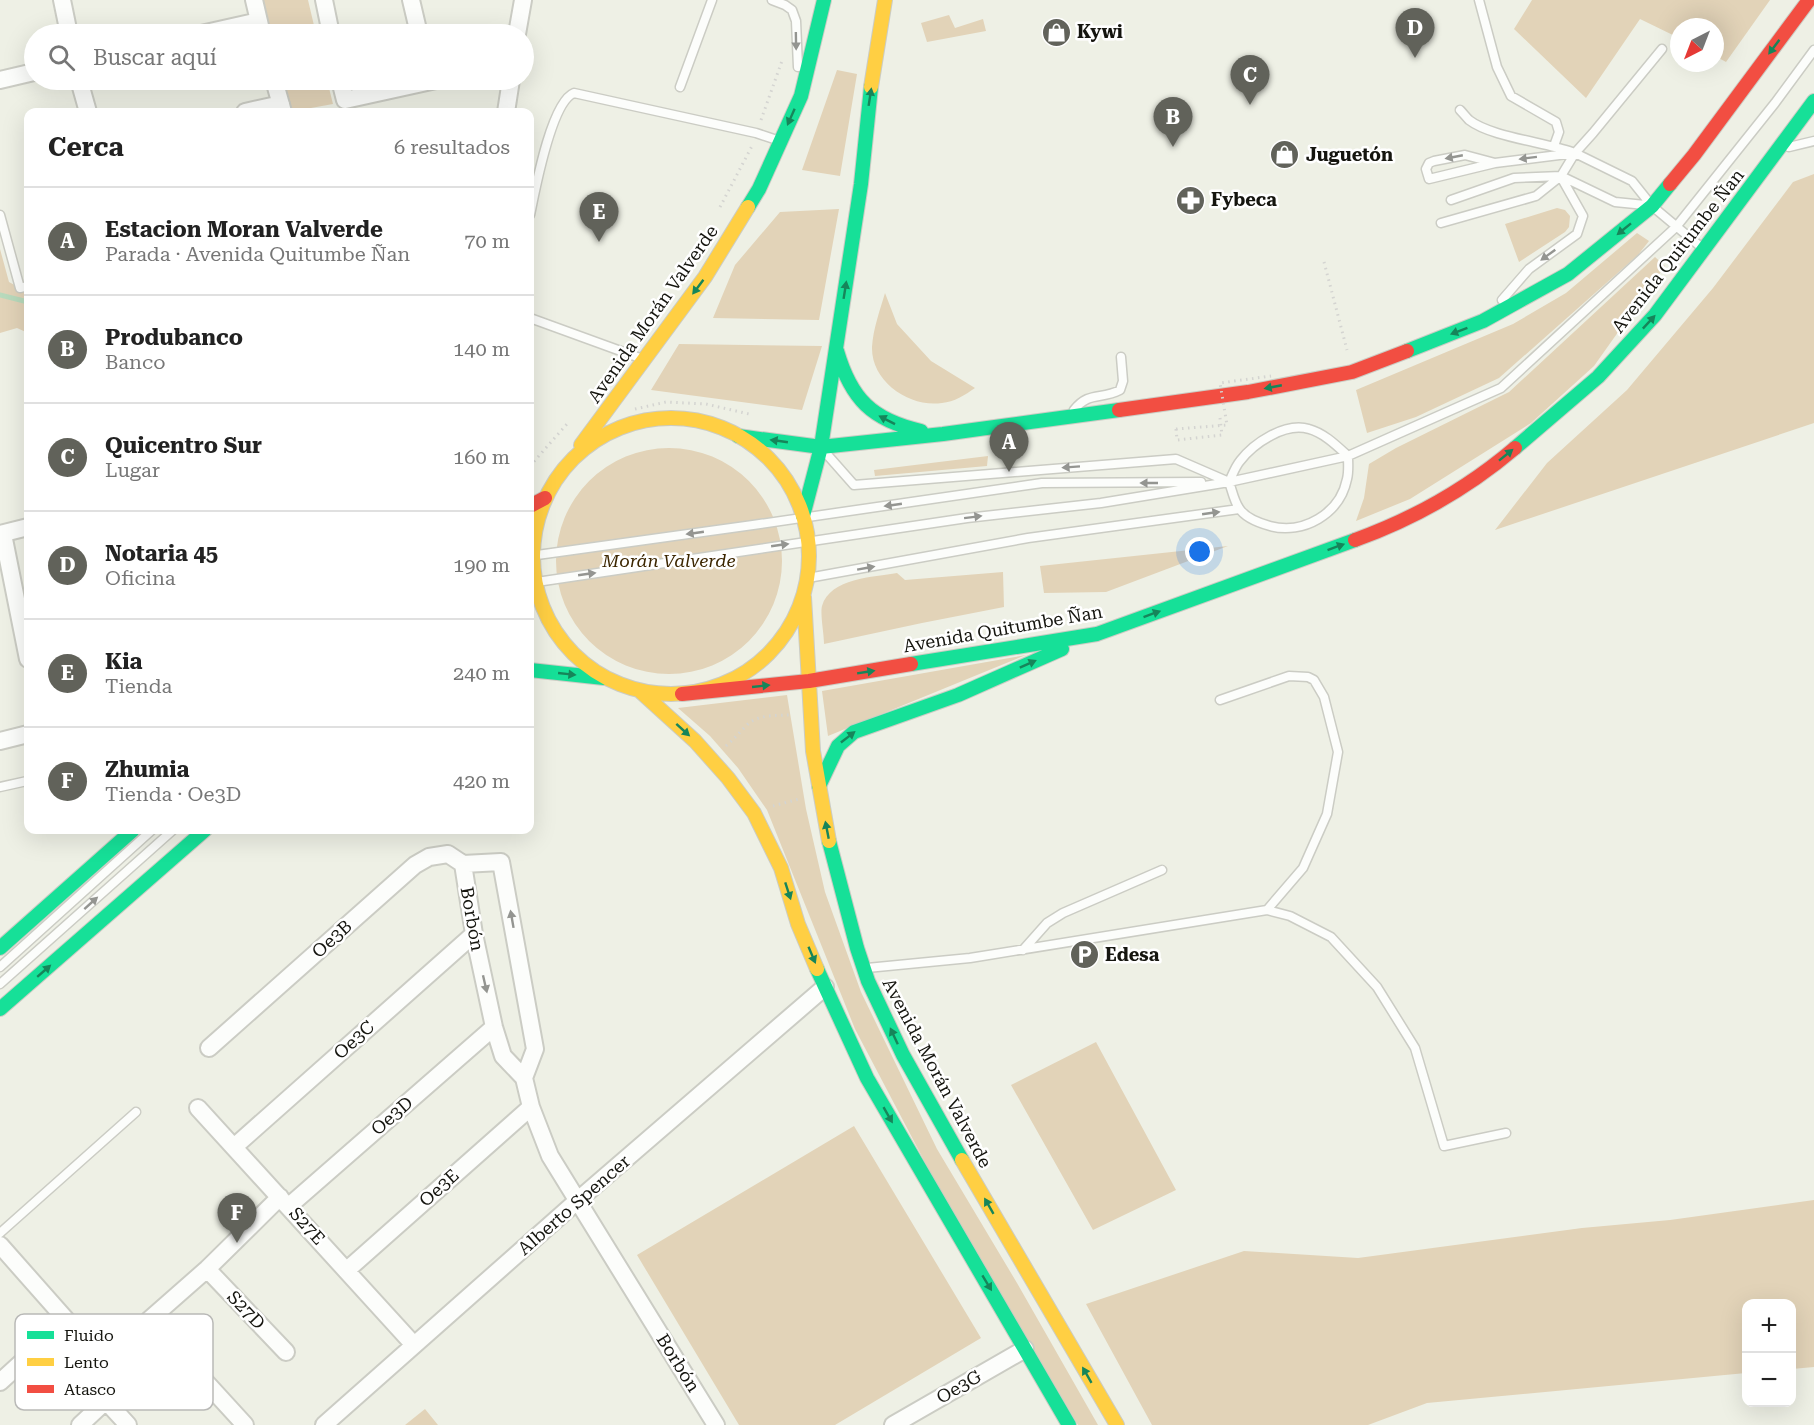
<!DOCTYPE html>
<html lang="es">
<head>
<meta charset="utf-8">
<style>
  :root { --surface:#fff; --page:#f6f6f6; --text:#222; --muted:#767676; --line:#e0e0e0; --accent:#61625a }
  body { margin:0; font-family:"Roboto Serif",serif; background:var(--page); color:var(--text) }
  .controls { position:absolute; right:18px; bottom:18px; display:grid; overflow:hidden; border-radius:12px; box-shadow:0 6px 24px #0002 }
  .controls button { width:54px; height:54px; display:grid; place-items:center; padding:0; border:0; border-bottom:2px solid var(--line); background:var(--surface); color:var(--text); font:30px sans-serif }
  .compass { position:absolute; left:1670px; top:18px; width:54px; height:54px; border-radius:50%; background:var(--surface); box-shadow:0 6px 24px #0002; rotate:222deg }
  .you { position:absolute; left:1200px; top:552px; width:21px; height:21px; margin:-15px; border:4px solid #fff; border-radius:50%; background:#1a73e8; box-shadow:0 0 0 9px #1a73e833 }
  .badge { display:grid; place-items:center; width:39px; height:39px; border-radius:50%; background:var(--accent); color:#fff; font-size:20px; font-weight:700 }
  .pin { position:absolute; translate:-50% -50px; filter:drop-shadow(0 2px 3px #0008) }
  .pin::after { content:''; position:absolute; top:32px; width:21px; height:18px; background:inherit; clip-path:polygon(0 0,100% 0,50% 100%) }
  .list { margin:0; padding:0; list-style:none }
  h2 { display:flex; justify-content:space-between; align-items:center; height:78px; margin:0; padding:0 24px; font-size:26px }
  h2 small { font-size:20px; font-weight:400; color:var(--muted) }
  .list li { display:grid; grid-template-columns:39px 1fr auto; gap:18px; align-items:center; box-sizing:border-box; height:108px; padding:0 24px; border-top:2px solid var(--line) }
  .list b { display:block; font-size:22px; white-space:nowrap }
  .list p { margin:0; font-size:20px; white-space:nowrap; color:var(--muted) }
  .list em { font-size:20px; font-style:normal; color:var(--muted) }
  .icon { flex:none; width:33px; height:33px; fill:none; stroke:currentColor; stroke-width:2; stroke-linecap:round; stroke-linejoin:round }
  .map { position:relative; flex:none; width:1814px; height:1425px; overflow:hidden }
  .search { position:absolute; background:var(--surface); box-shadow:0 6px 24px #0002; left:24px; top:24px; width:510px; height:66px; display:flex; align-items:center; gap:15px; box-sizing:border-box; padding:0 21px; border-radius:33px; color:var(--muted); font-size:22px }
  .panel { position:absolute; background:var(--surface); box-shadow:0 6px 24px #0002; left:24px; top:108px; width:510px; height:726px; border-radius:12px }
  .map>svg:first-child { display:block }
  .green { fill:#e2d3b8 }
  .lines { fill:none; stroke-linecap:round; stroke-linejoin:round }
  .stream { stroke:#b8dabc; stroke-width:5 }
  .lane-casing { stroke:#cbccc4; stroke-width:11 }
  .street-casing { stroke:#cbccc4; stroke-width:20 }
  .fast-casing { stroke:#cbccc4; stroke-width:16 }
  .slow-casing { stroke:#cbccc4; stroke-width:16 }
  .jam-casing { stroke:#cbccc4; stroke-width:16 }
  .path { stroke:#d4d4d1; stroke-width:3; stroke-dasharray:1.5 4.5; stroke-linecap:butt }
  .lane { stroke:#fcfdfb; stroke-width:8 }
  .street { stroke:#fcfdfb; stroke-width:16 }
  .fast { stroke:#16e098; stroke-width:14 }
  .slow { stroke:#ffcf43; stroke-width:14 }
  .jam { stroke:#f24e42; stroke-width:14 }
  .path-bridge { stroke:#d4d4d1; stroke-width:3; stroke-dasharray:1.5 4.5; stroke-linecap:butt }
  .oneway { fill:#949591 }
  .oneway2 { fill:#16855a }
  .labels { text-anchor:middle; stroke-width:5; stroke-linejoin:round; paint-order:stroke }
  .poi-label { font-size:18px; font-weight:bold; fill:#15150f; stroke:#fff; text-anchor:start }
  .street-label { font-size:18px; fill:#15150f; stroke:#fff }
  .park-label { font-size:18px; font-style:italic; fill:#3c2600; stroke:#fff }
  .key { fill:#fff; stroke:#b9b9b7; stroke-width:1.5 }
  .key-label { font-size:16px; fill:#15150f }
</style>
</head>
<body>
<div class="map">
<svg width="1814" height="1425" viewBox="0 0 1814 1425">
  <rect width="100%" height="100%" fill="#eef0e5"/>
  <path class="green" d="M259,0H308L316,34H268Z
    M1532,0H1770L1726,62L1715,56V27H1679V38L1640,19L1586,98L1514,29Z
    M949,15L955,28L983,19L986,31L927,42L921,23Z
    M837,70L857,74L840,176L802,170Z
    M280,80H327L333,104L289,112Z
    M1814,174V423L1495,530L1547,463L1627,390L1713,288L1793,182Z
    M1557,208L1565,210L1570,216L1569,227L1565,232L1519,262L1505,224Z
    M839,209L819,320L713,318L735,265L780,212Z
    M1637,233L1649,241L1638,255L1499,378L1416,417L1367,433L1356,390L1513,324L1566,293Z
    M0,249L9,282L20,288L28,289V333L17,328L0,333Z
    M1655,257L1665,266L1594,366L1531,423L1410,499L1356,521L1364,498L1369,464L1396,448L1509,392Z
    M885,293L897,324L931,361L975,388C965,395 954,402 942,403C910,408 871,382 872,347C873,329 880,310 885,293Z
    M679,344L822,346L802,410L651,390Z
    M556 561a113 113 0 1 1 226 0a113 113 0 1 1-226 0Z
    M988,456L987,466L875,476L874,470Z
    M1228,546L1106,592L1044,593L1040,566Z
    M1003,572L1004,607L922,623L824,644C824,634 820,614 822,606C830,578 874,577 897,573L905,580Z
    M1026,655L828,736L822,691Z
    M787,695L806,809L825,892L861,992L937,1149L1017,1283L1098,1425H1078L938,1187L855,1029L767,810L738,768L710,736L678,708Z
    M1096,1042L1176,1190L1093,1230L1011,1085Z
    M854,1126L981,1338L835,1425H739L637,1255Z
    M1814,1200V1367L1792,1369V1304H1746V1373L1427,1403L1368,1425H1152L1086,1304L1244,1251L1358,1258L1582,1228L1670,1220Z
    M425,1409L438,1425H405Z"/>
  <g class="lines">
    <path class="stream" d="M0,295L28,302"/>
    <defs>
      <path id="lane" d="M772,0L785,5L792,10L796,21L798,67
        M1479,0L1497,67L1511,96L1556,122L1559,132L1554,146
        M680,87L712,0
        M1460,110C1463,113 1466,117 1469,120C1491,137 1544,142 1572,152
        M1789,147L1814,141
        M1495,163L1465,155L1434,161L1429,163L1426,169L1429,179L1495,163L1575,153L1632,181L1652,206L1701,247
        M1451,200L1514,178L1561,176L1615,202L1645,205
        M0,215L20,288L28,286
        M530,215C535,191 551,102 574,93L756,133L777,140
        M1441,223L1536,196L1561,176L1575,153L1593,133L1662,49
        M1502,300L1529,269L1577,234L1583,216L1561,177
        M530,318L640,358
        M1074,410C1089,391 1101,400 1120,390L1123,381L1121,357
        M824,451L854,485L1176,459L1229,482C1232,490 1234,501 1239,508C1245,518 1259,523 1270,526C1303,535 1340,514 1347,479C1349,472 1348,463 1348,456C1337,446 1324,433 1309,429C1285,422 1254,443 1240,461C1235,467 1232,476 1229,482
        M530,556L753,525L1042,483L1201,482
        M808,578L1028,538L1239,509
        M530,583L967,518L1101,503L1229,482L1348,456L1501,388L1676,227L1775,103L1814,50
        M1220,700L1289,676L1308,677L1314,680L1324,697L1338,752L1327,814L1303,868L1267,910
        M0,787L27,781
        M1023,950L1047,923L1063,913L1162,870
        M0,967L152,830
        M867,968L970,958L1267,910L1290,916L1331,937L1377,987L1415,1048L1444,1146L1506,1133
        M0,984L173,830
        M0,1233L136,1112"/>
      <path id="street" d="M62,0L69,34
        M254,0L262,34
        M324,0L331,34
        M411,0L419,34
        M201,34L259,21
        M517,34L523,0
        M0,80L34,72
        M79,80L88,112
        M274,80L283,112
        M340,80L345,100L436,80
        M245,112L281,104
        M506,112L511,80
        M0,534L28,527
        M3,534L28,659
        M0,741L28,734
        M463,864L474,934L494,1027L503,1056L524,1078L531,1107L550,1156L716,1425
        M463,864L501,862L535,1049L524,1078
        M209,1048L415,865L429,857L448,854L463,864
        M198,1108L414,1345
        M234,1147L474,934
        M289,1206L494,1027
        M0,1245L123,1384
        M207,1269L286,1352
        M347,1270L531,1107
        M0,1382L67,1321
        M106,1401L128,1425
        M80,1425L169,1342
        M245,1425L149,1320L207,1269L280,1197
        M324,1425L577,1201L825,987
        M893,1425L1025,1349"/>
      <path id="fast" d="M748,207L759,189L801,96L824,0
        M837,351C851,399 872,420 921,431
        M1407,351L1483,321L1568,274L1652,206L1670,184
        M738,436L821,447L943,434L1119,410
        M1515,448L1598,377L1655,315L1814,101
        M803,516L821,447L861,184L871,87
        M911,664L1097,634L1355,540
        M530,670L604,678
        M819,786L838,746L854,732L958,695L1062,649
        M829,841L857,948L868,981L903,1055L962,1160
        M0,948L133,830
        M817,969L867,1078L1069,1425
        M0,1009L205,830"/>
      <path id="slow" d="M871,87L885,0
        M533 556a138 138 0 1 1 276 0a138 138 0 1 1-276 0Z
        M581,445L705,277L748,207
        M804,597L813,751L829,841
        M640,691L695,741L728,778L754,813L781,868L798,924L817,969
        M962,1160L1117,1425"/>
      <path id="jam" d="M1670,184L1694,155L1809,0
        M1119,410L1248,392L1352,372L1407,351
        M530,506L545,498
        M1355,540C1413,519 1468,488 1515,448
        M682,694L809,681L911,664"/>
    </defs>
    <use href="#lane" class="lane-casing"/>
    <use href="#street" class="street-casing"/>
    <use href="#fast" class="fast-casing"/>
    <use href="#slow" class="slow-casing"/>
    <use href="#jam" class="jam-casing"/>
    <path class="path" d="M761,120L783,58
      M720,207L752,146
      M1324,262L1347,350
      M635,409L666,402L706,404L749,414
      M1176,429L1177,440L1222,435L1220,418
      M530,466L567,424
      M726,746C734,739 740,732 747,725C758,714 775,716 789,715
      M773,806L799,799"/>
    <use href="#lane" class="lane"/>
    <use href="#street" class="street"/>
    <use href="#fast" class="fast"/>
    <use href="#slow" class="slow"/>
    <use href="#jam" class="jam"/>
    <path class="path-bridge" d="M1176,429L1227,425L1220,383L1271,376"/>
  </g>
  <defs><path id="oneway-solid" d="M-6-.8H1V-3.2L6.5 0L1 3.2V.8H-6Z" transform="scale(1.5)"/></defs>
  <g class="oneway">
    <use href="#oneway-solid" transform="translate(796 41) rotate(89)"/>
    <use href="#oneway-solid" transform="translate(1454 157) rotate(169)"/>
    <use href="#oneway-solid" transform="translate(1528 158) rotate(173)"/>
    <use href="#oneway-solid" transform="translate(1548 255) rotate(144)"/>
    <use href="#oneway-solid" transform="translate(1071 467) rotate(176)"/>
    <use href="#oneway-solid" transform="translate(1149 483) rotate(180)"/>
    <use href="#oneway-solid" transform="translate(893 505) rotate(172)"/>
    <use href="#oneway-solid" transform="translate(1211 513) rotate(-8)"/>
    <use href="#oneway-solid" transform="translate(973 517) rotate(-7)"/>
    <use href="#oneway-solid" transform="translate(695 533) rotate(172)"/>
    <use href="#oneway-solid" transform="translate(780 545) rotate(-8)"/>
    <use href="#oneway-solid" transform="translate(866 568) rotate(-10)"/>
    <use href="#oneway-solid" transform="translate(587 574) rotate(-8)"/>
    <use href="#oneway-solid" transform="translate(91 903) rotate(-42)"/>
    <use href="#oneway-solid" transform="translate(512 919) rotate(-100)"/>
    <use href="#oneway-solid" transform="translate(485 984) rotate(77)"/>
  </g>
  <g class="oneway2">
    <use href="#oneway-solid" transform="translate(1774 47) rotate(127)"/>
    <use href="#oneway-solid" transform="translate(870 97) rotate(-81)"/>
    <use href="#oneway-solid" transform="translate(791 117) rotate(114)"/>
    <use href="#oneway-solid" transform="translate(1624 229) rotate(141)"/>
    <use href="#oneway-solid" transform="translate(698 287) rotate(127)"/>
    <use href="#oneway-solid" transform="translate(845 290) rotate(-81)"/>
    <use href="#oneway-solid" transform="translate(1649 322) rotate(-47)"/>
    <use href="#oneway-solid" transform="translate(1459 331) rotate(159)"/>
    <use href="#oneway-solid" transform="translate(1273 387) rotate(169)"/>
    <use href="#oneway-solid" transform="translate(887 420) rotate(-153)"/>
    <use href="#oneway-solid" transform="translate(779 441) rotate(-172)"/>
    <use href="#oneway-solid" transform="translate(1506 455) rotate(-39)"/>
    <use href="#oneway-solid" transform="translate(1336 547) rotate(-20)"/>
    <use href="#oneway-solid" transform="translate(1152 614) rotate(-20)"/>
    <use href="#oneway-solid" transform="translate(1028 664) rotate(-24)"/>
    <use href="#oneway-solid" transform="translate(866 672) rotate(-9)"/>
    <use href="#oneway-solid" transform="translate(567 674) rotate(6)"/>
    <use href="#oneway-solid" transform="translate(761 686) rotate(-6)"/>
    <use href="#oneway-solid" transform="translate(683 730) rotate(42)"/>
    <use href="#oneway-solid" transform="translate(848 737) rotate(-38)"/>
    <use href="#oneway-solid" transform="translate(827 830) rotate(-101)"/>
    <use href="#oneway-solid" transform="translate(788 891) rotate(72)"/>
    <use href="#oneway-solid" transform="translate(812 955) rotate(67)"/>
    <use href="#oneway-solid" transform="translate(44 971) rotate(-41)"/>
    <use href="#oneway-solid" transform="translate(894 1036) rotate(-115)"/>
    <use href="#oneway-solid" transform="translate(888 1115) rotate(60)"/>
    <use href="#oneway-solid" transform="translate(989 1206) rotate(-120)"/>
    <use href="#oneway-solid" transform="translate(987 1283) rotate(59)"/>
    <use href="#oneway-solid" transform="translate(1087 1375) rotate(-120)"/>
  </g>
  <defs>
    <symbol id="shop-disc" viewBox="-11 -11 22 22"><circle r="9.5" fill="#61625a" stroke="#fff"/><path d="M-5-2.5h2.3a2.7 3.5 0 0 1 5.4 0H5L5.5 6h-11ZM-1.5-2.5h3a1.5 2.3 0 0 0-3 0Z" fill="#fff"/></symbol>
    <symbol id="pharmacy-disc" viewBox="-11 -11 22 22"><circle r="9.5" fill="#61625a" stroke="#fff"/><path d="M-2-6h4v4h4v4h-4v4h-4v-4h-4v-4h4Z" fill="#fff"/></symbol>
    <symbol id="parking-disc" viewBox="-11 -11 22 22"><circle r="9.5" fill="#61625a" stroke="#fff"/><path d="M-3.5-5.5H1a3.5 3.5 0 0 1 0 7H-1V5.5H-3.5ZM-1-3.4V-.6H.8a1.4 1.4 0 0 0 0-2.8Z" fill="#fff"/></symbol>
  </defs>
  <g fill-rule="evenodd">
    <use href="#shop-disc" x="1040" y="16" width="33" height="33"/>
    <use href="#shop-disc" x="1268" y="138" width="33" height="33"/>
    <use href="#pharmacy-disc" x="1174" y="184" width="33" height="33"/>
    <use href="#parking-disc" x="1068" y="938" width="33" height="33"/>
  </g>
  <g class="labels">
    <g class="poi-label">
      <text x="1077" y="38">Kywi</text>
      <text x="1306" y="161">Juguetón</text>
      <text x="1211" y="206">Fybeca</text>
      <text x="1105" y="961">Edesa</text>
    </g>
    <g class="street-label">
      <text transform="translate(1678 251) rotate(-52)" y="6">Avenida Quitumbe Ñan</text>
      <text transform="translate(653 314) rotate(-55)" y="6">Avenida Morán Valverde</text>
      <text transform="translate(1003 629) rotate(-10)" y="6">Avenida Quitumbe Ñan</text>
      <text transform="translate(472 919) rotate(80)" y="6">Borbón</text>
      <text transform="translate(332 939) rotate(-42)" y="6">Oe3B</text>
      <text transform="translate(354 1040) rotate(-42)" y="6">Oe3C</text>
      <text transform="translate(937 1073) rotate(62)" y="6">Avenida Morán Valverde</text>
      <text transform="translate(392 1116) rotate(-41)" y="6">Oe3D</text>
      <text transform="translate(439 1188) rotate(-42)" y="6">Oe3E</text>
      <text transform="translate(574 1205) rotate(-41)" y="6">Alberto Spencer</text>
      <text transform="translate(307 1226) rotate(48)" y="6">S27E</text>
      <text transform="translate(246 1310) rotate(46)" y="6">S27D</text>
      <text transform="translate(678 1363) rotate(58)" y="6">Borbón</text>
      <text transform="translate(959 1387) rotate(-30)" y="6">Oe3G</text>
    </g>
    <g class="park-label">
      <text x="669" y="567">Morán Valverde</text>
    </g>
  </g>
  <rect x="15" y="1314" width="198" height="96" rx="9" class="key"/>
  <rect x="27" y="1331" width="27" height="8" fill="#16e098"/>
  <rect x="27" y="1358" width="27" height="8" fill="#ffcf43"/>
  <rect x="27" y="1385" width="27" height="8" fill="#f24e42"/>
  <g class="key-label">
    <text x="64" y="1341">Fluido</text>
    <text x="64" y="1368">Lento</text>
    <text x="64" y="1395">Atasco</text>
  </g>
</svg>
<div class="controls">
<button>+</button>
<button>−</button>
</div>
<svg class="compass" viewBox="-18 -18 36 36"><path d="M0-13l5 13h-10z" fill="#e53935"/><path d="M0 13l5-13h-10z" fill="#767676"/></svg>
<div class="you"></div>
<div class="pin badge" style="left:1009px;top:472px">A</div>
<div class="pin badge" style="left:1173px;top:147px">B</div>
<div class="pin badge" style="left:1250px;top:105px">C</div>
<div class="pin badge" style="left:1415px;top:58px">D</div>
<div class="pin badge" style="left:599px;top:242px">E</div>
<div class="pin badge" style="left:237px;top:1243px">F</div>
<div class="search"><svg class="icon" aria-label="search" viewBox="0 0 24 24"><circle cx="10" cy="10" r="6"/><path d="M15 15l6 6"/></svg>Buscar aquí</div>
<section class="panel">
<h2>Cerca<small>6 resultados</small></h2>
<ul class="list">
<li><span class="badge">A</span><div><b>Estacion Moran Valverde</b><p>Parada · Avenida Quitumbe Ñan</p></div><em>70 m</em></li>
<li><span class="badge">B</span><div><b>Produbanco</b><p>Banco</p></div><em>140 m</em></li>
<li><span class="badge">C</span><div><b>Quicentro Sur</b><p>Lugar</p></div><em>160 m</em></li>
<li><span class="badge">D</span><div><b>Notaria 45</b><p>Oficina</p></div><em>190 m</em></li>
<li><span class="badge">E</span><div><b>Kia</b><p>Tienda</p></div><em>240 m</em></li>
<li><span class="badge">F</span><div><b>Zhumia</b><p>Tienda · Oe3D</p></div><em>420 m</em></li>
</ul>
</section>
</div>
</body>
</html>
